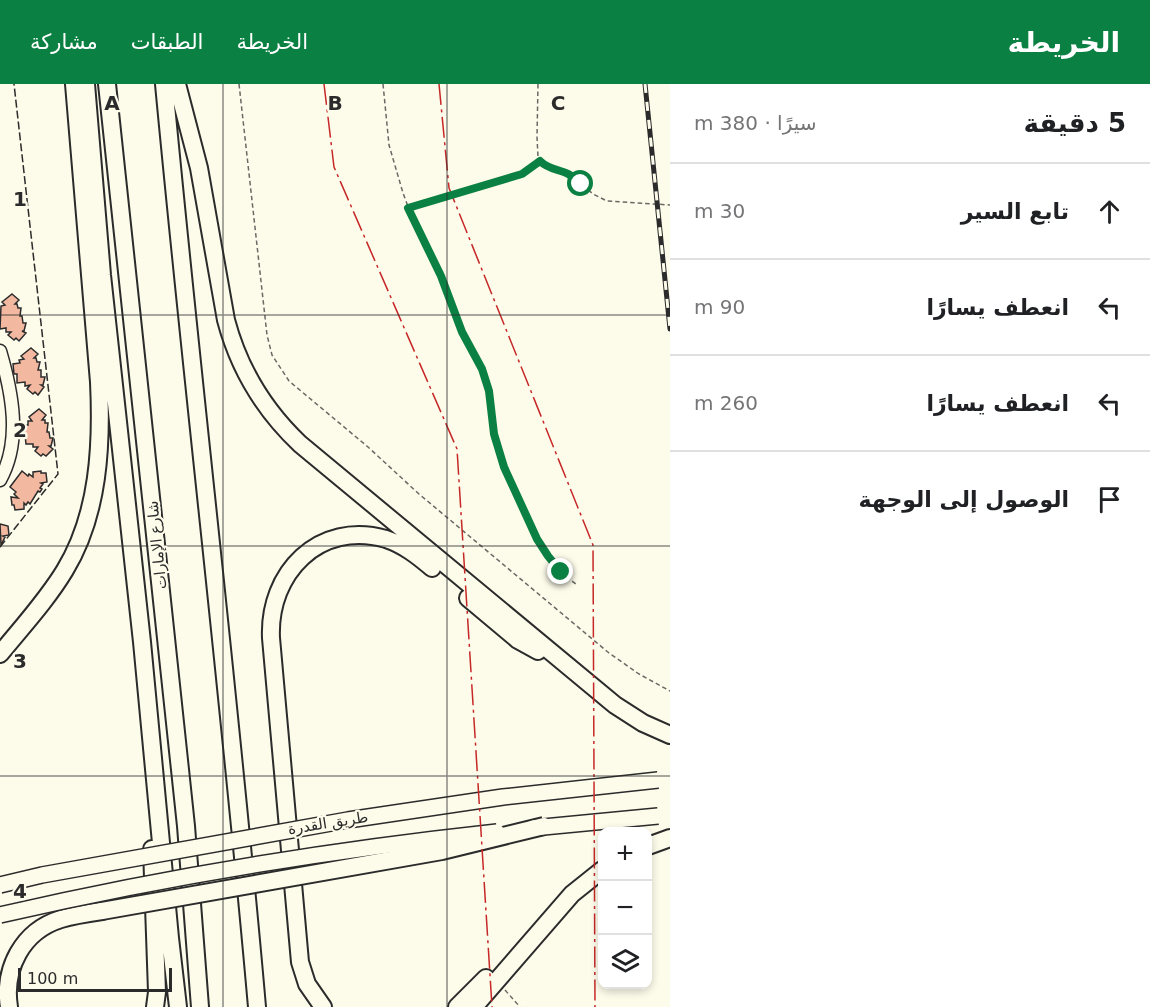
<!DOCTYPE html>
<html lang="ar">
<head>
<meta charset="utf-8">
<style>
  :root { --surface:#fff; --page:#f6f6f6; --text:#202124; --muted:#757577; --line:#e0e0e0; --accent:#0b8043 }
  body { margin:0; font-family:"DejaVu Sans","Noto Sans Arabic",sans-serif; background:var(--page); color:var(--text); direction:rtl }
  .controls { position:absolute; right:18px; bottom:18px; display:grid; overflow:hidden; border-radius:12px; box-shadow:0 3px 9px #0003 }
  .controls button { width:54px; height:54px; display:grid; place-items:center; padding:0; border:0; border-bottom:2px solid var(--line); background:var(--surface); color:var(--text); font:30px sans-serif }
  .scale { position:absolute; left:18px; bottom:15px; width:154px; box-sizing:border-box; padding-left:6px; border:3px solid #2b2b2b; border-top:0; font-size:16px; line-height:21px; white-space:nowrap; color:#2b2b2b; -webkit-text-stroke:4px #fdfbea; paint-order:stroke }
  .stop { position:absolute; width:18px; height:18px; margin:-14px; border:4px solid #0b8043; border-radius:50%; background:#fff }
  .stop.end { background:#0b8043; border-color:#fff; box-shadow:0 2px 6px #0008 }
  .list { margin:0; padding:0; list-style:none }
  h2 { display:flex; justify-content:space-between; align-items:center; height:78px; margin:0; padding:0 24px; font-size:26px }
  h2 small { font-size:20px; font-weight:400; color:var(--muted) }
  .list li { display:grid; grid-template-columns:39px 1fr auto; gap:18px; align-items:center; box-sizing:border-box; height:96px; padding:0 24px; border-top:2px solid var(--line) }
  .list b { display:block; font-size:22px; white-space:nowrap }
  .list em { font-size:20px; font-style:normal; color:var(--muted) }
  .icon { flex:none; width:33px; height:33px; fill:none; stroke:currentColor; stroke-width:2; stroke-linecap:round; stroke-linejoin:round }
  .map { position:relative; flex:none; width:670px; height:923px; overflow:hidden; direction:ltr }
  header { display:flex; align-items:center; gap:36px; box-sizing:border-box; height:84px; padding:0 30px; background:var(--accent); color:#fff }
  header strong { font-size:28px }
  nav { display:flex; gap:33px; margin-inline-start:auto; font-size:21px }
  main { display:flex }
  aside { flex:1; background:var(--surface) }
  .map>svg:first-child { display:block }
  .building { fill:#f2b8a0; stroke:#2b2b2b; stroke-width:1.5 }
  .lines { fill:none; stroke-linecap:round; stroke-linejoin:round }
  .minor-casing { stroke:#2b2b2b; stroke-width:15 }
  .highway-casing { stroke:#2b2b2b; stroke-width:20 }
  .path { stroke:#6a6964; stroke-width:1.5; stroke-dasharray:4.5 3; stroke-linecap:butt }
  .minor { stroke:#fdfbea; stroke-width:12 }
  .highway { stroke:#fdfbea; stroke-width:16 }
  .rail-casing { stroke:#2b2b2b; stroke-width:5 }
  .rail { stroke:#fdfbea; stroke-width:3; stroke-dasharray:9; stroke-linecap:butt }
  .major-bridge-casing { stroke:#2b2b2b; stroke-width:18; stroke-linecap:butt }
  .highway-bridge-casing { stroke:#2b2b2b; stroke-width:20; stroke-linecap:butt }
  .major-bridge { stroke:#fdfbea; stroke-width:15 }
  .highway-bridge { stroke:#fdfbea; stroke-width:16 }
  .fence { stroke:#2b2b2b; stroke-width:1.5; stroke-dasharray:8 3; stroke-linecap:butt }
  .power { stroke:#c62828; stroke-width:1.5; stroke-dasharray:21 4.5 3 4.5; stroke-linecap:butt }
  .route { stroke:#0b8043; stroke-width:8 }
  .grid { fill:none; stroke:#2b2b2b; stroke-width:1.5; stroke-opacity:0.55 }
  .labels { text-anchor:middle; stroke-width:4.5; stroke-linejoin:round; paint-order:stroke }
  .street-label { font-size:15px; fill:#2b2b2b; stroke:#fdfbea }
  .grid-label { font-size:20px; text-anchor:middle; font-weight:bold; fill:#2b2b2b; stroke:#fdfbea; stroke-width:4.5; stroke-linejoin:round; paint-order:stroke }
</style>
</head>
<body>
<header>
<strong>الخريطة</strong>
<nav><a>الخريطة</a><a>الطبقات</a><a>مشاركة</a></nav>
</header>
<main>
<aside>
<h2>5 دقيقة<small>سيرًا · 380 m</small></h2>
<ul class="list">
<li><svg class="icon" aria-label="ahead" viewBox="0 0 24 24"><path d="M12 20V5M6 11l6-6 6 6"/></svg><div><b>تابع السير</b></div><em>30 m</em></li>
<li><svg class="icon" aria-label="left" viewBox="0 0 24 24"><path d="M17 20v-9H6M10 6l-5 5 5 5"/></svg><div><b>انعطف يسارًا</b></div><em>90 m</em></li>
<li><svg class="icon" aria-label="left" viewBox="0 0 24 24"><path d="M17 20v-9H6M10 6l-5 5 5 5"/></svg><div><b>انعطف يسارًا</b></div><em>260 m</em></li>
<li><svg class="icon" aria-label="arrive" viewBox="0 0 24 24"><path d="M6 21V4h12l-3 4 3 4H6"/></svg><div><b>الوصول إلى الوجهة</b></div></li>
</ul>
</aside>
<div class="map">
<svg width="670" height="923" viewBox="0 0 670 923">
  <rect width="100%" height="100%" fill="#fdfbea"/>
  <path class="building" d="M12,210L19,216L15,220H17L18,224H21L20,232H22L23,239H26L24,247H22L26,249L19,257L16,254L14,256L8,251L11,248H6V244L0,245L1,222L5,221L2,218Z
    M31,264L38,270L34,274H36L37,278H40L38,286H41V293H45L43,301H41L44,303L38,311L35,308L33,310L27,305L30,301L25,302V298L17,299V290H14L13,280L20,279L19,276L24,275L21,272Z
    M39,325L46,331L42,336H45V339H48L47,348H49L50,354H53L51,362H49L53,365L46,372L43,370L41,372L35,367L38,363H33V360H26L25,351H22L21,341H28V337H32L29,333Z
    M22,387L28,392L29,390L33,393V388L41,387V389H46L47,398L41,399L43,400L40,404L42,405L40,408L38,407L30,420L28,418L26,421L24,419V425L15,426L14,421H12L11,413L18,414L14,410L16,408L10,403Z
    M0,440L8,442L9,451L3,452L5,453L1,461Z"/>
  <g class="lines">
    <defs>
      <path id="minor" d="M0,267C12,308 22,357 0,396"/>
      <path id="highway" d="M86,0L102,191L142,558L170,854L178,923
        M107,0L186,742L200,923
        M164,0C193,308 230,615 257,923
        M177,0L199,84L226,236C239,285 263,325 300,360L615,621L643,639L670,651
        M468,514L518,556L538,567
        M0,570C22,543 47,516 65,486C99,430 102,361 99,298L74,0
        M648,762L670,754
        M152,765L157,908L155,923
        M9,923C3,885 22,847 61,835C74,831 88,829 102,827
        M323,923L307,900L300,878L271,554C268,489 319,436 386,455C404,461 418,472 432,484
        M457,923L486,894
        M474,923L572,810L602,786"/>
    </defs>
    <use href="#minor" class="minor-casing"/>
    <use href="#highway" class="highway-casing"/>
    <path class="path" d="M239,0L267,251L272,271L289,297L368,363L419,410L609,569L639,590L670,607
      M383,0L389,61L403,109L413,136L442,192L462,248L482,285L489,307L494,350L504,383L537,455L548,472L561,488L577,501
      M538,0L537,53L538,73L544,81L567,88L593,110L607,117L670,121
      M409,124L522,90L540,78
      M505,906L520,923"/>
    <use href="#minor" class="minor"/>
    <use href="#highway" class="highway"/>
    <defs>
      <path id="rail" d="M645,0L670,245"/>
    </defs>
    <use href="#rail" class="rail-casing"/>
    <use href="#rail" class="rail"/>
    <defs>
      <path id="major-bridge" d="M533,744L658,732
        M0,801L42,791L348,736L503,713L658,696
        M0,831C164,793 330,766 497,748"/>
      <path id="highway-bridge" d="M102,827L442,767L544,742"/>
    </defs>
    <use href="#major-bridge" class="major-bridge-casing"/>
    <use href="#highway-bridge" class="highway-bridge-casing"/>
    <use href="#major-bridge" class="major-bridge"/>
    <use href="#highway-bridge" class="highway-bridge"/>
    <path class="fence" d="M0,463L58,390L14,0"/>
    <path class="power" d="M324,0L334,83L457,365L492,923
      M439,0L449,104L593,461L595,923"/>
  </g>
  <g class="lines">
    <path class="route" d="M561,488L548,472L537,455L504,383L494,350L489,307L482,285L462,248L441,192L408,124L522,90L540,77C552,89 566,83 581,100"/>
  </g>
  <path class="grid" d="M223,0V923M447,0V923M0,231H670M0,462H670M0,692H670"/>
  <g class="labels">
    <g class="street-label">
      <text transform="translate(157 461) rotate(-96)" y="5">شارع الإمارات</text>
      <text transform="translate(328 739) rotate(-9)" y="5">طريق القدرة</text>
    </g>
  </g>
  <g class="grid-label">
    <text x="112" y="26">A</text>
    <text x="335" y="26">B</text>
    <text x="558" y="26">C</text>
    <text x="20" y="122">1</text>
    <text x="20" y="353">2</text>
    <text x="20" y="584">3</text>
    <text x="20" y="814">4</text>
  </g>
</svg>
<div class="controls">
<button>+</button>
<button>−</button>
<button><svg class="icon" aria-label="layers" viewBox="0 0 24 24"><path d="M12 4l9 5-9 5-9-5zM3 14l9 5 9-5"/></svg></button>
</div>
<div class="scale">100 m</div>
<div class="stop" style="left:581px;top:100px"></div>
<div class="stop end" style="left:561px;top:488px"></div>
</div>
</main>
</body>
</html>
